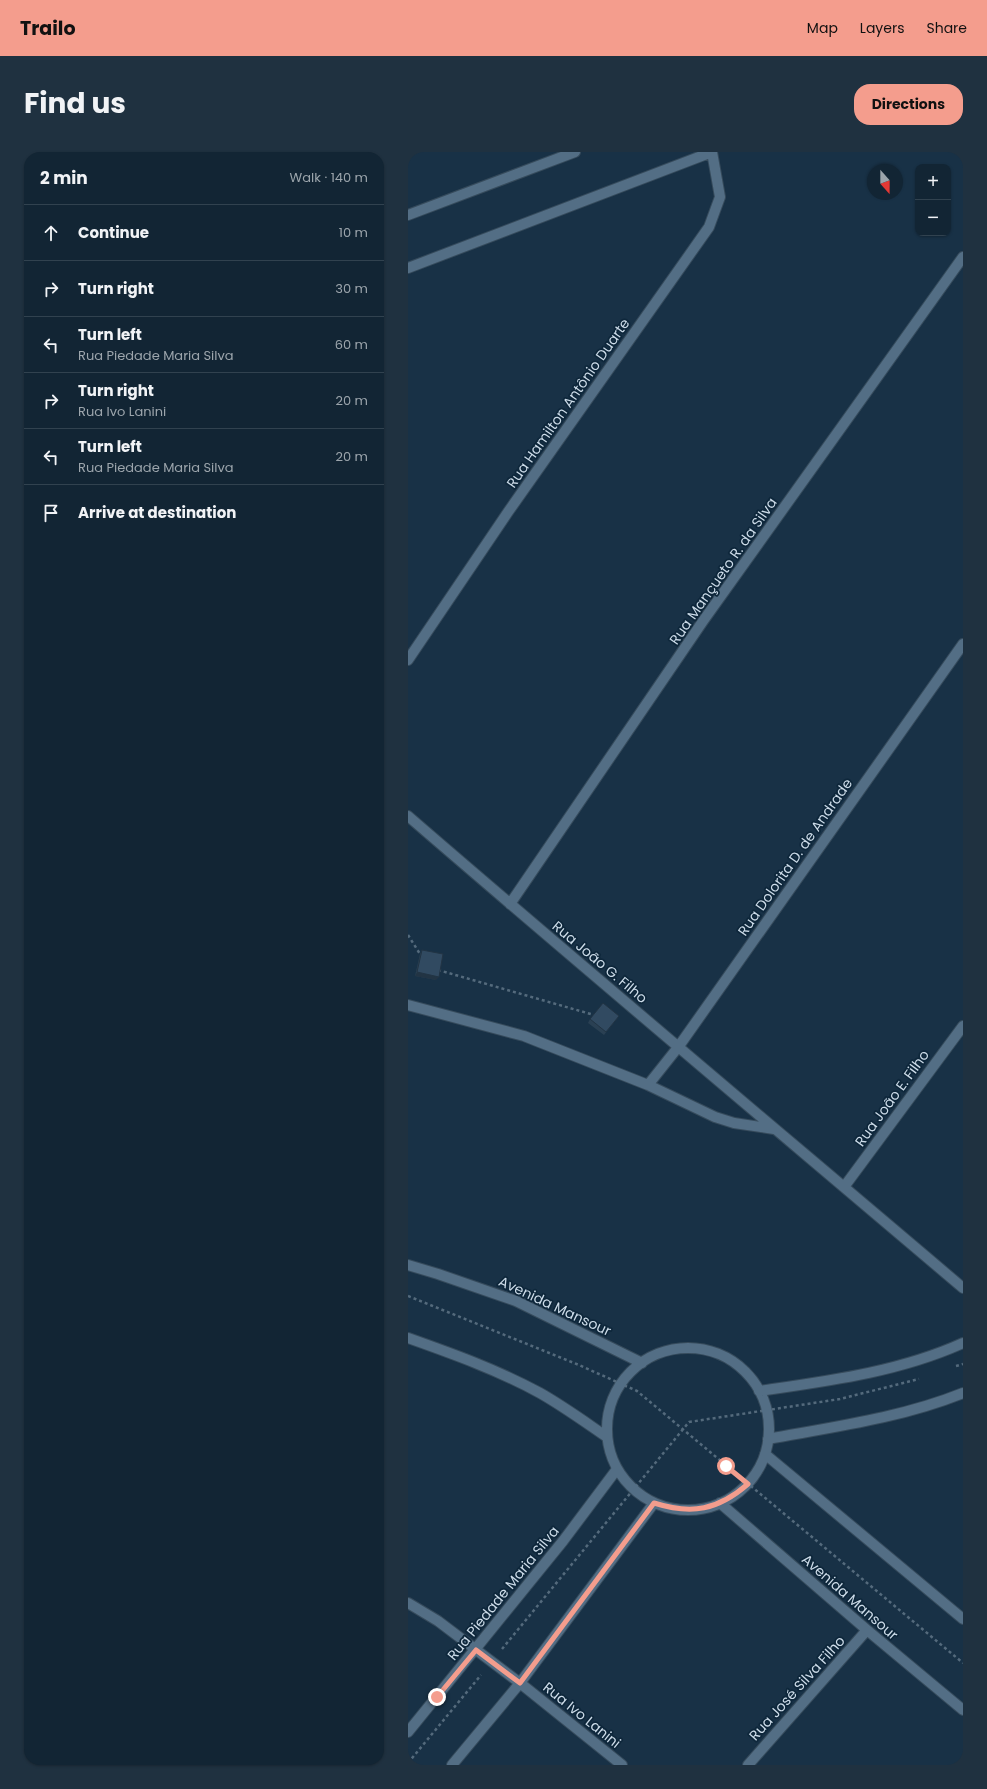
<!DOCTYPE html>
<html lang="en">
<head>
<meta charset="utf-8">
<style>
  :root { --surface:#122534; --page:#1f3140; --text:#f1f3f6; --muted:#9ca5ac; --line:#31424f; --accent:#f49d8d }
  body { margin:0; font-family:Poppins,sans-serif; background:var(--page); color:var(--text) }
  .controls { position:absolute; right:12px; top:12px; display:grid; overflow:hidden; border-radius:8px; box-shadow:0 1px 3px #0004 }
  .controls button { width:36px; height:36px; display:grid; place-items:center; padding:0; border:0; border-bottom:1px solid var(--line); background:var(--surface); color:var(--text); font:20px sans-serif }
  .compass { position:absolute; left:459px; top:12px; width:36px; height:36px; border-radius:50%; background:var(--surface); box-shadow:0 1px 3px #0004; rotate:159deg }
  .stop { position:absolute; width:12px; height:12px; margin:-9px; border:3px solid #f49d8d; border-radius:50%; background:#fff }
  .stop.end { background:#f49d8d; border-color:#fff; box-shadow:0 1px 4px #0008 }
  .list { margin:0; padding:0; list-style:none }
  h2 { display:flex; justify-content:space-between; align-items:center; height:52px; margin:0; padding:0 16px; font-size:17px }
  h2 small { font-size:13px; font-weight:400; color:var(--muted) }
  .list li { display:grid; grid-template-columns:26px 1fr auto; gap:12px; align-items:center; box-sizing:border-box; height:56px; padding:0 16px; border-top:1px solid var(--line) }
  .list b { display:block; font-size:15px; white-space:nowrap }
  .list p { margin:0; font-size:13px; white-space:nowrap; color:var(--muted) }
  .list em { font-size:13px; font-style:normal; color:var(--muted) }
  .icon { flex:none; width:22px; height:22px; fill:none; stroke:currentColor; stroke-width:2; stroke-linecap:round; stroke-linejoin:round }
  .map { position:relative; flex:none; width:555px; height:1613px; overflow:hidden; border-radius:16px }
  header { display:flex; align-items:center; gap:24px; box-sizing:border-box; height:56px; padding:0 20px; background:var(--accent); color:#111 }
  header strong { font-size:19px }
  nav { display:flex; gap:22px; margin-inline-start:auto; font-size:14px }
  .intro { display:flex; align-items:center; justify-content:space-between; box-sizing:border-box; height:96px; padding:0 24px }
  h1 { margin:0; font-size:28px }
  .button { padding:10px 18px; border-radius:16px; background:var(--accent); color:#111; font-size:14px; font-weight:700 }
  main { display:flex; gap:24px; padding:0 24px }
  aside { flex:1; background:var(--surface); border-radius:16px; box-shadow:0 1px 3px #0004 }
  .map>svg:first-child { display:block }
  .lines { fill:none; stroke-linecap:round; stroke-linejoin:round }
  .minor-casing { stroke:#364b5c; stroke-width:12 }
  .path { stroke:#546a7c; stroke-width:2.5; stroke-dasharray:3 3; stroke-linecap:butt }
  .minor { stroke:#536e85; stroke-width:10 }
  .wall { fill:#2a4053 }
  .shaded-wall { fill:#223444 }
  .building { fill:#314a61; stroke:#223444 }
  .route { stroke:#f49d8d; stroke-width:5 }
  .labels { text-anchor:middle; stroke-width:3.5; stroke-linejoin:round; paint-order:stroke }
  .street-label { font-size:14px; fill:#cddce9; stroke:#0e273b }
</style>
</head>
<body>
<header>
<strong>Trailo</strong>
<nav><a>Map</a><a>Layers</a><a>Share</a></nav>
</header>
<div class="intro"><h1>Find us</h1><a class="button">Directions</a></div>
<main>
<aside>
<h2>2 min<small>Walk · 140 m</small></h2>
<ul class="list">
<li><svg class="icon" aria-label="ahead" viewBox="0 0 24 24"><path d="M12 20V5M6 11l6-6 6 6"/></svg><div><b>Continue</b></div><em>10 m</em></li>
<li><svg class="icon" aria-label="right" viewBox="0 0 24 24"><path d="M7 20v-9h11M14 6l5 5-5 5"/></svg><div><b>Turn right</b></div><em>30 m</em></li>
<li><svg class="icon" aria-label="left" viewBox="0 0 24 24"><path d="M17 20v-9H6M10 6l-5 5 5 5"/></svg><div><b>Turn left</b><p>Rua Piedade Maria Silva</p></div><em>60 m</em></li>
<li><svg class="icon" aria-label="right" viewBox="0 0 24 24"><path d="M7 20v-9h11M14 6l5 5-5 5"/></svg><div><b>Turn right</b><p>Rua Ivo Lanini</p></div><em>20 m</em></li>
<li><svg class="icon" aria-label="left" viewBox="0 0 24 24"><path d="M17 20v-9H6M10 6l-5 5 5 5"/></svg><div><b>Turn left</b><p>Rua Piedade Maria Silva</p></div><em>20 m</em></li>
<li><svg class="icon" aria-label="arrive" viewBox="0 0 24 24"><path d="M6 21V4h12l-3 4 3 4H6"/></svg><div><b>Arrive at destination</b></div></li>
</ul>
</aside>
<div class="map">
<svg width="555" height="1613" viewBox="0 0 555 1613">
  <rect width="100%" height="100%" fill="#183146"/>
  <g class="lines">
    <defs>
      <path id="minor" d="M0,63L167,0
        M0,116L304,0
        M0,508L100,360L301,75L312,45L304,0
        M0,664C184,823 370,979 555,1136
        M102,752L295,469L555,105
        M0,853L116,884L240,933L307,965L326,971L366,977
        M240,933L271,894L555,492
        M436,1035L555,874
        M0,1113L30,1122L108,1149L234,1211
        M0,1186C45,1202 90,1218 132,1241C155,1254 177,1270 199,1285
        M199 1277a81 81 0 1 1 162 0a81 81 0 1 1-162 0Z
        M351,1239C420,1229 491,1220 555,1191
        M360,1287C425,1275 493,1266 555,1241
        M357,1302L555,1467
        M312,1351L459,1478L555,1558
        M0,1451L30,1469L112,1531L214,1613
        M0,1580L155,1389L209,1317
        M44,1613L112,1531L246,1351
        M340,1613L459,1478"/>
    </defs>
    <use href="#minor" class="minor-casing"/>
    <path class="path" d="M0,783L12,802
      M30,818L186,863
      M0,1144L171,1213L229,1239L555,1511
      M548,1214L555,1212
      M94,1497L281,1270L432,1247L511,1227
      M0,1611L73,1523"/>
    <use href="#minor" class="minor"/>
  </g>
  <path class="wall" d="M14,798L28,828L7,824L12,802Z
    M211,864L196,883L180,871L182,867Z"/>
  <path class="shaded-wall" d="M9,820L31,825L28,828L7,824Z"/>
  <path class="building" d="M14,798L35,802L31,825L9,820Z
    M195,851L211,864L198,880L182,867Z"/>
  <g class="lines">
    <path class="route" d="M29,1545L68,1498L112,1531L246,1351C284,1363 310,1358 340,1332L318,1314"/>
  </g>
  <g class="labels">
    <g class="street-label">
      <text transform="translate(160 251) rotate(-55)" y="5">Rua Hamilton Antônio Duarte</text>
      <text transform="translate(315 419) rotate(-55)" y="5">Rua Mançueto R. da Silva</text>
      <text transform="translate(387 705) rotate(-55)" y="5">Rua Dolorita D. de Andrade</text>
      <text transform="translate(192 810) rotate(40)" y="5">Rua João G. Filho</text>
      <text transform="translate(484 946) rotate(-54)" y="5">Rua João E. Filho</text>
      <text transform="translate(147 1154) rotate(25)" y="5">Avenida Mansour</text>
      <text transform="translate(95 1441) rotate(-51)" y="5">Rua Piedade Maria Silva</text>
      <text transform="translate(442 1445) rotate(41)" y="5">Avenida Mansour</text>
      <text transform="translate(389 1536) rotate(-48)" y="5">Rua José Silva Filho</text>
      <text transform="translate(174 1563) rotate(39)" y="5">Rua Ivo Lanini</text>
    </g>
  </g>
</svg>
<div class="controls">
<button>+</button>
<button>−</button>
</div>
<svg class="compass" viewBox="-18 -18 36 36"><path d="M0-13l5 13h-10z" fill="#e53935"/><path d="M0 13l5-13h-10z" fill="#9ca5ac"/></svg>
<div class="stop" style="left:318px;top:1314px"></div>
<div class="stop end" style="left:29px;top:1545px"></div>
</div>
</main>
</body>
</html>
